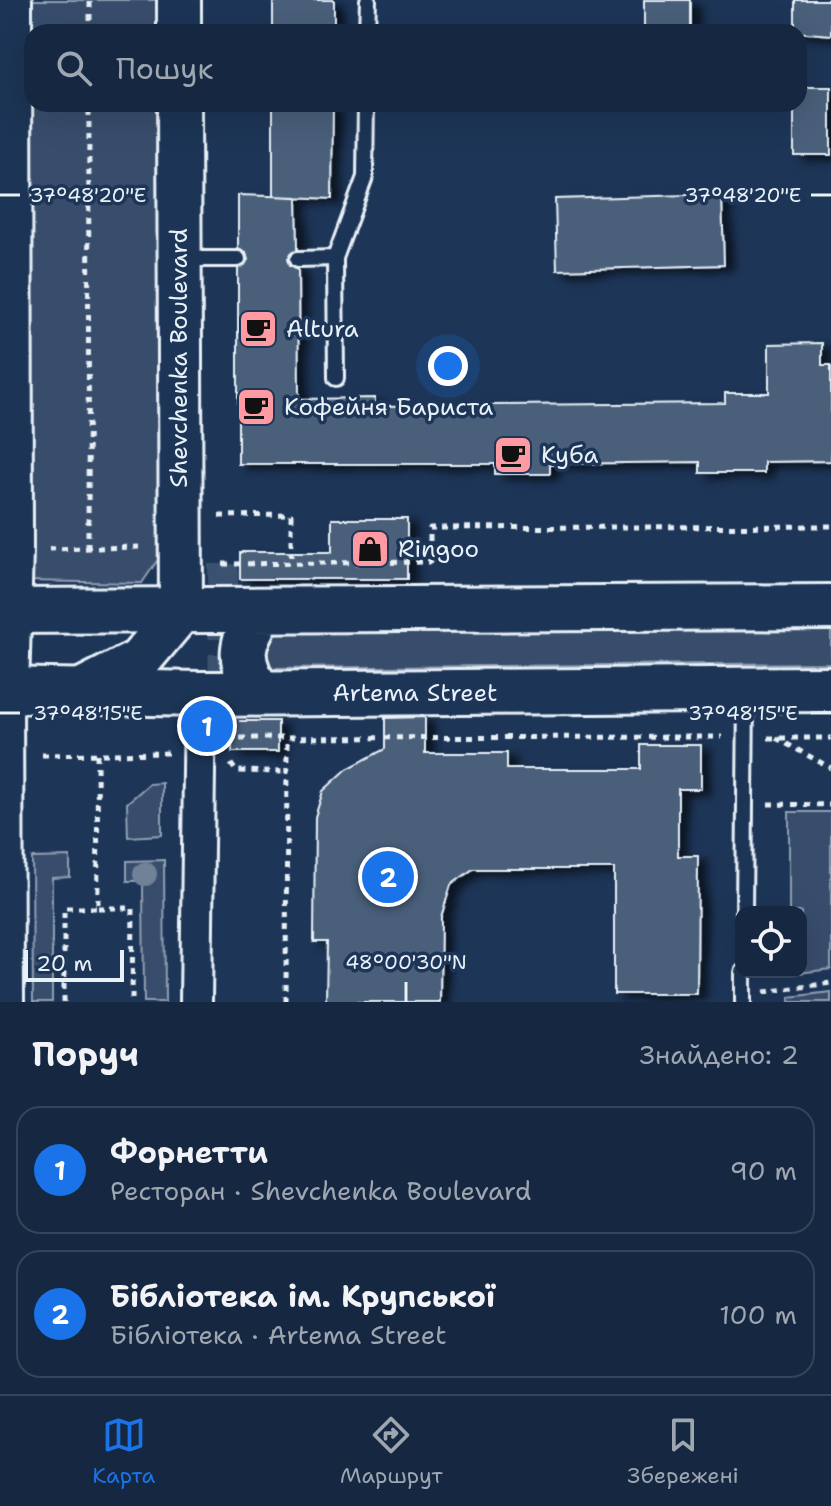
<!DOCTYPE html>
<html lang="uk">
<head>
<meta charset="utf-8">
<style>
  :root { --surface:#162841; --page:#1f3048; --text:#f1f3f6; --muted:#9ea6b1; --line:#35445a; --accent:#1a73e8 }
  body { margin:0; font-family:"Shantell Sans",sans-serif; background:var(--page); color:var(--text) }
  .controls { position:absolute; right:24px; bottom:24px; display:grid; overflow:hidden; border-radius:16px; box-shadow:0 8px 32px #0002 }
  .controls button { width:72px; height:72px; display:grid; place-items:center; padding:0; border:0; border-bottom:2px solid var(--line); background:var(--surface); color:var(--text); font:40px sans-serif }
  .scale { position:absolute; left:24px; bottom:20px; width:100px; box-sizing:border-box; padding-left:8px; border:4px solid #e8f1f8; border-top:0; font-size:22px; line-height:28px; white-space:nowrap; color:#e8f1f8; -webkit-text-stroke:6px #1d3557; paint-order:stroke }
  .you { position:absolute; left:448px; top:366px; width:28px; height:28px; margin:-20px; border:6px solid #fff; border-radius:50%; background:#1a73e8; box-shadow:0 0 0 12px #1a73e833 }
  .badge { display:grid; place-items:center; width:52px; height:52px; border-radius:50%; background:var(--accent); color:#fff; font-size:26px; font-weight:700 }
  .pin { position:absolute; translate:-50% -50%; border:4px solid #fff; box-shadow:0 2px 8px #0006 }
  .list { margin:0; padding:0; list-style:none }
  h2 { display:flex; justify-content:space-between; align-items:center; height:104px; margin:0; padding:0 32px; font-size:34px }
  h2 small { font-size:26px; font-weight:400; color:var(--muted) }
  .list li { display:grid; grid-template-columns:52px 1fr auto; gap:24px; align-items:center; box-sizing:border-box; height:128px; margin:0 16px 16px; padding:0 16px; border:2px solid var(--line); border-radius:24px }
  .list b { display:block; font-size:30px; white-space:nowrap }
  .list p { margin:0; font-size:26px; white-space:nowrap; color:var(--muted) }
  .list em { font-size:26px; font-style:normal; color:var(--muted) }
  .icon { flex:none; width:44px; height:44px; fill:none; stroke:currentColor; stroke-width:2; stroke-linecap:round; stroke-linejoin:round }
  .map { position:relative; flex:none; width:831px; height:1002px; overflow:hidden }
  .search { position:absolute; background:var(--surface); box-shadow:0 8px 32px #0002; left:24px; right:24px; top:24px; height:88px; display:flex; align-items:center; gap:20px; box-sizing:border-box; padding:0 28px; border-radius:24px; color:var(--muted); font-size:30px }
  .sheet { height:392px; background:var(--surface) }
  nav { display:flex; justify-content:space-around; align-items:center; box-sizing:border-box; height:112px; border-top:2px solid var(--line); background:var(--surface); font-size:22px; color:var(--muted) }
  nav a { display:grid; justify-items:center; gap:4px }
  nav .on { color:var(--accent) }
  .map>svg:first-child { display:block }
  .green { fill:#374d6c; stroke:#909fb2; stroke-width:2 }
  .building { fill:#495e7a; stroke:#e8f1f8; stroke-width:2; filter:url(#shadow) }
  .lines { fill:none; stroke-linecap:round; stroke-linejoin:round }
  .street-tunnel { stroke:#3b516f; stroke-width:30; stroke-dasharray:30 15; stroke-linecap:butt }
  .lane-casing { stroke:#e8f1f8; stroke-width:20 }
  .street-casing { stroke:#e8f1f8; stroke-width:36 }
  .secondary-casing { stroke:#e8f1f8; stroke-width:48 }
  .primary-casing { stroke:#e8f1f8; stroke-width:50 }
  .path { stroke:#e8f1f8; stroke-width:5; stroke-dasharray:6 6; stroke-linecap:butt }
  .lane { stroke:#1d3557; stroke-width:14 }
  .street { stroke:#1d3557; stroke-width:30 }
  .secondary { stroke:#1d3557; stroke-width:42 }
  .primary { stroke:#1d3557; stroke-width:44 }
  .tree { fill:#708198 }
  .ticks { fill:none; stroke:#e8f1f8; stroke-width:3 }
  .labels { text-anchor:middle; stroke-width:7; stroke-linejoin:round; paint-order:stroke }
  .poi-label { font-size:24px; fill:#e8f1f8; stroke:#1d3557; text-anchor:start }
  .street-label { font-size:24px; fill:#e8f1f8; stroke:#1d3557 }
  .ticks-label { font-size:20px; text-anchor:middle; fill:#e8f1f8; stroke:#1d3557; stroke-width:7; stroke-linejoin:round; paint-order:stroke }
</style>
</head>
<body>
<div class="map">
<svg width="831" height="1002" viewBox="0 0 831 1002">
  <defs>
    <filter id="shadow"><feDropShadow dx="9" dy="5" stdDeviation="4" flood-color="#0009"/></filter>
  </defs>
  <rect width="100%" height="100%" fill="#1d3557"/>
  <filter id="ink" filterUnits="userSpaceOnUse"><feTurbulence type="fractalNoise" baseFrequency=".0125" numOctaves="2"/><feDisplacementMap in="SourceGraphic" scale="16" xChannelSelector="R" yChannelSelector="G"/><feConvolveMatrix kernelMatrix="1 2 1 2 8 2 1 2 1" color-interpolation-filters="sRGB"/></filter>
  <g filter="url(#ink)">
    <path class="green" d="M18,0H163V32H32V104H163L159,558L142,583L24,581Z
      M831,627V663L267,668L260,639L266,631Z
      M162,783V835L128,837L127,803L149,784Z
      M789,812H831V969L790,974L801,972V912H789Z
      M70,857V877L52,878V1002H33L32,858Z
      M164,860L165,1002H144L143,881H127V861Z
      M831,992V1002H790V997Z"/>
    <path class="building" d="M273,0H334V32H273Z
      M644,0H690V32H644Z
      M795,0H831V35L795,32Z
      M799,87H831V155H794V104H799Z
      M273,104H333L332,199L273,196Z
      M722,194L724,265L557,270L555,199Z
      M238,195L297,197L298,249L288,258L290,265L298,269L299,399L375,398V406L725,403V393H769V344L822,343V365H831V461L764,462V473H700V462L550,464V474H495V464H238V269L248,260L246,253L238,249Z
      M332,519H407V579H240V552H332Z
      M425,717V753H507V769H641V745H701V789H678V856H698L697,994H614V869H473L451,885L441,917L440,1002H326L327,942H314L315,817L323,791L347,769L385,749V718Z
      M232,721H278V752H232Z"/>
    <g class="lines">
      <path class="street-tunnel" d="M223,564L224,738"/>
      <defs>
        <path id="lane" d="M367,32L368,0
          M335,258L365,177L366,104
          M184,259H238
          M298,259L335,258L336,378
          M744,912L746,692
          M743,1002V972"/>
        <path id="street" d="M7,690L8,1002
          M196,1002L200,694"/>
        <path id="secondary" d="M179,0V32
          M7,690L11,550L10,0
          M80,691L139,661L181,611L179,104"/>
        <path id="primary" d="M0,611L831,607
          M0,690L200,694L831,689
          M258,692C237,658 240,644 261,611"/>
      </defs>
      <use href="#lane" class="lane-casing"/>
      <use href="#street" class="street-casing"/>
      <use href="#secondary" class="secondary-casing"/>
      <use href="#primary" class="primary-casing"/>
      <path class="path" d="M90,32V0
        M219,516L291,515V563
        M88,548L89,104
        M49,549L143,547
        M223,564L430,562V528L831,526
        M228,738L722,737
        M768,738H831
        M776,738L831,768
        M42,755L170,753
        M231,764L236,771L286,772
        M768,804L831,805
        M98,908H133L132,1002
        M764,992L831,983
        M64,1002V908H98L97,754
        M286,1002L287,738"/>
      <use href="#lane" class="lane"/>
      <use href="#street" class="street"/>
      <use href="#secondary" class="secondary"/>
      <use href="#primary" class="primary"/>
    </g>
    <circle class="tree" cx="145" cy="874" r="12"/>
  </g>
  <path class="ticks" d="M0,195H20M811,195H831M0,713H20M811,713H831M406,982V1002"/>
  <defs>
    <symbol id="cafe-square" viewBox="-11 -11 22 22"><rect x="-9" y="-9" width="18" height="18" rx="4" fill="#ff9aa2" stroke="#1d3557"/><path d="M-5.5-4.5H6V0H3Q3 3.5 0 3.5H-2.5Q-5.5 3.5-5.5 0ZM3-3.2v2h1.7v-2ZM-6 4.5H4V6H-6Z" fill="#111"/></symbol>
    <symbol id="shop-square" viewBox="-11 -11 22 22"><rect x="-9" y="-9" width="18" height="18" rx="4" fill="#ff9aa2" stroke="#1d3557"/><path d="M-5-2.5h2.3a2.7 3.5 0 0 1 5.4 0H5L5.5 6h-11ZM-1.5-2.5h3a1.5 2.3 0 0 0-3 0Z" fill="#111"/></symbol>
  </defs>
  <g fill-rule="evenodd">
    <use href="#cafe-square" x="236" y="307" width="44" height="44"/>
    <use href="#cafe-square" x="234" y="385" width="44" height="44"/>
    <use href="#cafe-square" x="491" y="433" width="44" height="44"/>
    <use href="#shop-square" x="348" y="527" width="44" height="44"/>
  </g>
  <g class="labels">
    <g class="poi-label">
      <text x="286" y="337">Altura</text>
      <text x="284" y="415">Кофейня Бариста</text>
      <text x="541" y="463">Куба</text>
      <text x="398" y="557">Ringoo</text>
    </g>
    <g class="street-label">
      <text transform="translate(179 358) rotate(-90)" y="8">Shevchenka Boulevard</text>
      <text x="415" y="701">Artema Street</text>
    </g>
  </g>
  <g class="ticks-label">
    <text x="743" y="202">37°48'20"E</text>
    <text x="88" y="202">37°48'20"E</text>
    <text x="743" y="720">37°48'15"E</text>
    <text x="88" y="720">37°48'15"E</text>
    <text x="406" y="969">48°00'30"N</text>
  </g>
</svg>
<div class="controls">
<button><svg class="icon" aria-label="locate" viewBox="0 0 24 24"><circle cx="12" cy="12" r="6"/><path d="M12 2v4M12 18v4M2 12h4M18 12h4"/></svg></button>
</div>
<div class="scale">20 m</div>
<div class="you"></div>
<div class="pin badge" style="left:207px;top:726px">1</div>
<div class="pin badge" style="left:388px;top:877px">2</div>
<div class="search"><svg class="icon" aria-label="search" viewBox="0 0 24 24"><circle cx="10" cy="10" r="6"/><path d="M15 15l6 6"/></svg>Пошук</div>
</div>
<section class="sheet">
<h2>Поруч<small>Знайдено: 2</small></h2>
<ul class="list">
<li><span class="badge">1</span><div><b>Форнетти</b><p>Ресторан · Shevchenka Boulevard</p></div><em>90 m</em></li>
<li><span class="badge">2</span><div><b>Бібліотека ім. Крупської</b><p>Бібліотека · Artema Street</p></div><em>100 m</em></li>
</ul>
</section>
<nav>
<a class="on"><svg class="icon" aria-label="map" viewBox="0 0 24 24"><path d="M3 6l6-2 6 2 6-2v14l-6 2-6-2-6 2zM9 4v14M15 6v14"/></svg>Карта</a>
<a><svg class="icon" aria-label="directions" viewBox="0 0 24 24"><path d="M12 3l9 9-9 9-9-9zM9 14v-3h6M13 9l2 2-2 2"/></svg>Маршрут</a>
<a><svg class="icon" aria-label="saved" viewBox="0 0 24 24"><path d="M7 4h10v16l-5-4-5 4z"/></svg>Збережені</a>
</nav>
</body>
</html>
